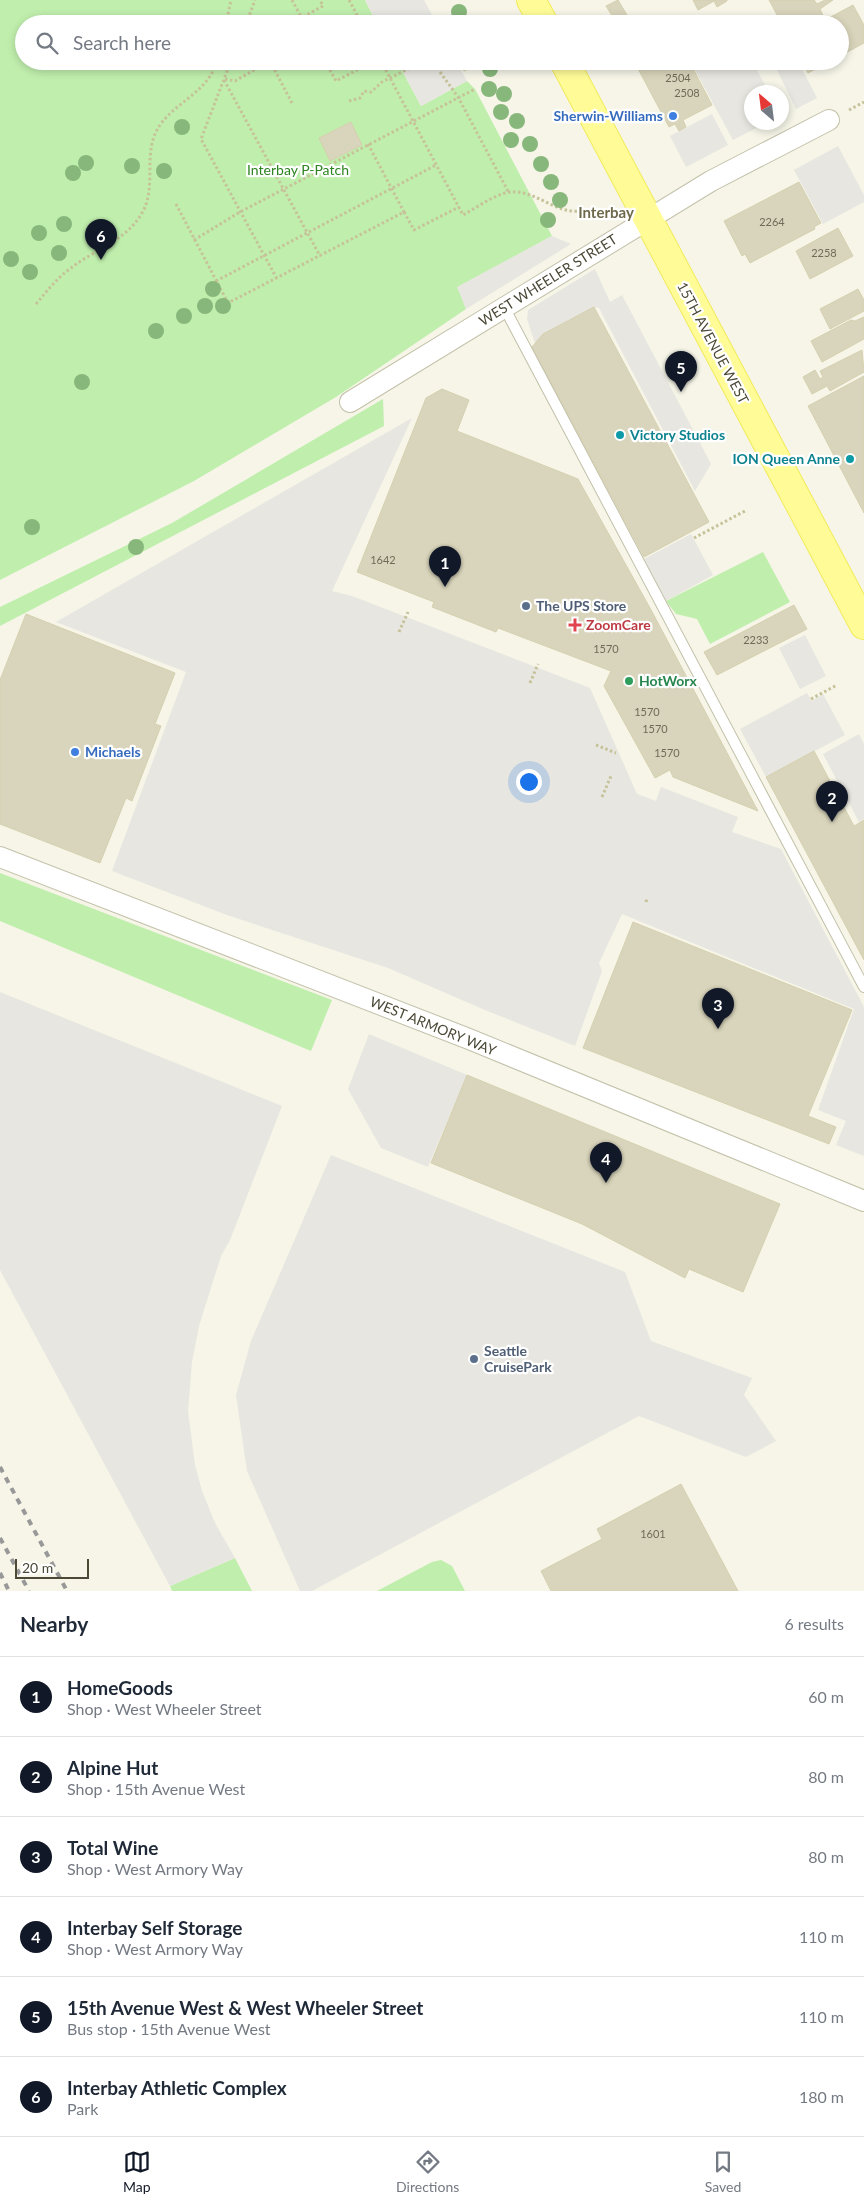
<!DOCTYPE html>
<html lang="en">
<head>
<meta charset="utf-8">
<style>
  :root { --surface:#fff; --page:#f2f2f3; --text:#1f2937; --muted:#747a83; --line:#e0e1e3; --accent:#111827 }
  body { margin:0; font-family:Lato,sans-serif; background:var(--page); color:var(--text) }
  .compass { position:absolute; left:744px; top:85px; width:45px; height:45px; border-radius:50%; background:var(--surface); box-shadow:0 2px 8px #0003; rotate:332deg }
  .scale { position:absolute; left:15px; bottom:12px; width:74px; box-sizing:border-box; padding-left:5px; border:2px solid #4b4836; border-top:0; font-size:14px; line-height:18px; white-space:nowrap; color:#4b4836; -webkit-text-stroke:4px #fff; paint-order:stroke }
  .you { position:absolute; left:528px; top:781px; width:18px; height:18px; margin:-12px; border:4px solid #fff; border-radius:50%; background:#1a73e8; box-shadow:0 0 0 8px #1a73e833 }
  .badge { display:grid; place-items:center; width:32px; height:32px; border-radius:50%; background:var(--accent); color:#fff; font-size:16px; font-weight:700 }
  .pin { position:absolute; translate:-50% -41px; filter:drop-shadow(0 1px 2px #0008) }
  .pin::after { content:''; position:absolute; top:26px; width:18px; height:15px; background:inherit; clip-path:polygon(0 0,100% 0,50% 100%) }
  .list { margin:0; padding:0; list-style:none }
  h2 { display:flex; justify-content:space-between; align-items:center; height:65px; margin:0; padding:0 20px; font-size:21px }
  h2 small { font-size:16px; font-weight:400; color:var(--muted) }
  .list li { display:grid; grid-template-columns:32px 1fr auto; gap:15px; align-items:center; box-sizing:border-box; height:80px; padding:0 20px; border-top:1px solid var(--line) }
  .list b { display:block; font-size:19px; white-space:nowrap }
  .list p { margin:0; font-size:16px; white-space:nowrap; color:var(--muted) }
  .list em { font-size:16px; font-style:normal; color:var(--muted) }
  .icon { flex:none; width:28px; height:28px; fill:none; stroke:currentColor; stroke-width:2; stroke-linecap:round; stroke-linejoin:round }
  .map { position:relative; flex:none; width:864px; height:1591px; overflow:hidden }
  .search { position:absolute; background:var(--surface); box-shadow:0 2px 8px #0003; left:15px; right:15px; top:15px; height:55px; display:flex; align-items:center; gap:12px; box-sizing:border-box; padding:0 18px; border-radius:28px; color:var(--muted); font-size:19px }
  .sheet { height:545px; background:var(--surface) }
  nav { display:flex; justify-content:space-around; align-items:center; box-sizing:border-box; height:70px; border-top:1px solid var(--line); background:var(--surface); font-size:14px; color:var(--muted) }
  nav a { display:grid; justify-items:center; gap:2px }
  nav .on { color:var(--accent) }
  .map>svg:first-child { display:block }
  .green { fill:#c0efad }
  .parking { fill:#e7e6e0 }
  .building { fill:#d9d5bc; stroke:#d5d0ae }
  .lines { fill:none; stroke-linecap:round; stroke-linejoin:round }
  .service-casing { stroke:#c3c1a9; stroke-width:12 }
  .minor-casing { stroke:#c3c1a9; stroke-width:22 }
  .primary-casing { stroke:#f2eb5a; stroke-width:30 }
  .path { stroke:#c6c299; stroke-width:3; stroke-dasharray:2.5 2.5; stroke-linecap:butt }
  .service { stroke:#fff; stroke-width:10 }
  .minor { stroke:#fff; stroke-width:20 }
  .primary { stroke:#fffc98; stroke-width:28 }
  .rail { stroke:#989898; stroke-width:4; stroke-dasharray:6 6; stroke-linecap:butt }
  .tree { fill:#87b77b }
  .shop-dot { fill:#3f7fe0; stroke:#fff; stroke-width:2 }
  .culture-dot { fill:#0f9aa8; stroke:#fff; stroke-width:2 }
  .service-dot { fill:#5c6f8a; stroke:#fff; stroke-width:2 }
  .health-dot { fill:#e0444e; stroke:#fff; stroke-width:2 }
  .leisure-dot { fill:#2e9e5b; stroke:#fff; stroke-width:2 }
  .labels { text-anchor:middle; stroke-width:4.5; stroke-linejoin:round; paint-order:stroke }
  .number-label { font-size:11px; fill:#6e6b58 }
  .shop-label { font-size:14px; font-weight:bold; fill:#366cbe; stroke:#fff; text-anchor:end }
  .park-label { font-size:14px; fill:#2d8421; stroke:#fff }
  .street-label { font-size:14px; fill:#4b4836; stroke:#fff }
  .culture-label { font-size:14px; font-weight:bold; fill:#0d838f; stroke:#fff; text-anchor:start }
  .service-label { font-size:14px; font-weight:bold; fill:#4e5e75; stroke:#fff; text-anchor:start }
  .health-label { font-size:14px; font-weight:bold; fill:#be3a42; stroke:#fff; text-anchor:start }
  .leisure-label { font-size:14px; font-weight:bold; fill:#27864d; stroke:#fff; text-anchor:start }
  .neighbourhood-label { font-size:15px; font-weight:bold; fill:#6f694c; stroke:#fff }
</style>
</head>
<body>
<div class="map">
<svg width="864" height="1591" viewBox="0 0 864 1591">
  <rect width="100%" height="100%" fill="#f6f5e8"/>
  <path class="green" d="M0,0H365L377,24H24V61H397L421,106L467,81L475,89L552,236L458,287L466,309L336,397L194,481L0,580Z
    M383,399L384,426L0,626V607L172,523Z
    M763,552L790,602L710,644L697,619L676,614L666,601Z
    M0,873L332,1000L311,1051L0,921Z
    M235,1558L252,1591H172L170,1586Z
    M441,1560L452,1566L465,1591H377L432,1562Z"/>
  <path class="parking" d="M365,0H424L437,24H377Z
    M397,61H456L467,81L421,106Z
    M690,61H752L769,92H752V122L766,123L733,140Z
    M790,61H798L817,98L796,109L776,68Z
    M712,114L728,145L686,167L670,136Z
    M838,146L864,195V202L823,224L794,170Z
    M552,236L571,244L466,309L457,287Z
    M595,269L610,302L622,295L711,464L695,491L599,308L594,307L543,334L535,343L527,319L528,310Z
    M412,418L332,591L352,596L590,688L637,794L656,801L661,787L738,817L732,832L781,849L864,1007V1156L836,1145L846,1121L818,1110L854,1009L622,914L599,963L602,971L575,1046L485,1010L388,968L227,915L112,871L186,672L56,622Z
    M691,534L713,575L666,601L644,559Z
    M805,635L826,676L800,689L779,648Z
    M807,693L812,701L823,694L845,735L766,777L740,729Z
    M859,734L864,744V819L859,822L823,754Z
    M0,992L282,1106L230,1240L221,1256L199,1326L192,1362L188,1411L195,1465L202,1491L215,1523L235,1558L170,1586L0,1270Z
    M369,1034L467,1075L428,1167L381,1148L348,1089Z
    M331,1155L625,1272L651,1341L752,1378L744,1395L776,1441L746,1457L639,1416L312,1591H300L247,1471L236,1395L251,1341Z"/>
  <path class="building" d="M618,0L627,15L616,22L606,6Z
    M693,0H727V1L717,7L714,1L698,10Z
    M769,0H814L817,4L825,0H833L820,9L825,20L853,5L864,25V43L840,56V24H782Z
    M459,61H479L480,63L464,71Z
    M634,61H689L712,105L683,120L686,127L679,131L675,124L669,127Z
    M802,61H831L808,73Z
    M351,122L362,145L330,161L319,138Z
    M799,182L821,223L814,227L815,229L750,263L745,254L742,256L724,221Z
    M838,228L853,256L810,279L796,251Z
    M858,289L864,300V311L830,329L820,309Z
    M594,307L709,522L644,557L532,347L543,334Z
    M864,317V339L822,362L811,341L851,320L855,321Z
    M862,350L864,372L830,391L827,386L812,394L803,377L815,370L820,379L823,377L820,371Z
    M864,376V513L808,406Z
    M442,389L469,400L457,431L578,479L650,608L758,811L673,777L670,770L655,778L604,686L611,671L498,628L496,632L432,607L434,602L357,572L426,398Z
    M794,605L807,629L717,675L704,652Z
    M26,614L175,673L155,724L161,726L132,801L126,798L100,863L0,824V680Z
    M814,751L854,826L864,820V960L766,777Z
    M633,922L852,1010L808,1116L836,1127L829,1144L583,1048Z
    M467,1075L780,1204L743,1292L689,1269L685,1278L582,1224L431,1163Z
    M681,1484L738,1591H551L541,1571L602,1539L597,1529Z"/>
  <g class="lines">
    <defs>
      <path id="service" d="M504,307L864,987"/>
      <path id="minor" d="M350,402L711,181L829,120
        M0,857L469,1039L864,1201"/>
      <path id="primary" d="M531,0L544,24
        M564,61L864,625"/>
    </defs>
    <use href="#service" class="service-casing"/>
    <use href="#minor" class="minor-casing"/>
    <use href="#primary" class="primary-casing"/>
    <path class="path" d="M292,0L305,24
      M349,0L362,24
      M226,24L231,0
      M246,24L255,0
      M290,24L323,6L320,0
      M341,24L357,15
      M231,61L201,139L277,279
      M270,61L292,103
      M325,61L336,81L374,61
      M381,61L463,215C476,208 491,197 505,193C532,186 554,214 579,211
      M440,72L458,97L509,193
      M225,79L235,81L270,61
      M224,80L320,256
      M349,101L360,98L364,91L371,92L382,82L424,61
      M849,110L864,102
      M368,144L404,212
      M176,204L228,303L404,212L414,230L459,207
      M194,240L240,212L475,89
      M216,281L436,165
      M36,304C47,291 57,278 71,268C94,250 127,240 142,213C158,186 141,152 160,125C177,101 208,92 217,61
      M694,538L745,511
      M399,632L408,612
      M530,683L538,664
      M811,699L837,685
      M596,745L616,753
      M602,797L611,776
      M646,902L647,898"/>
    <use href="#service" class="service"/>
    <use href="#minor" class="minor"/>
    <use href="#primary" class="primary"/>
    <path class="rail" d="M0,1467L67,1591
      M0,1538L29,1591
      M0,1573L9,1591"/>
  </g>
  <g class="tree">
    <circle cx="459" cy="12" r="8"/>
    <circle cx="490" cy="69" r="8"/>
    <circle cx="489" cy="89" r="8"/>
    <circle cx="504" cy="94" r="8"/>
    <circle cx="501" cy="112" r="8"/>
    <circle cx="517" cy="121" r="8"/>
    <circle cx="182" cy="127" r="8"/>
    <circle cx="511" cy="140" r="8"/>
    <circle cx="530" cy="144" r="8"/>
    <circle cx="86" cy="163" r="8"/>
    <circle cx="541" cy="164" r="8"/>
    <circle cx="132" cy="166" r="8"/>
    <circle cx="164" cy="171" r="8"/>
    <circle cx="73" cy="173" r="8"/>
    <circle cx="551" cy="182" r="8"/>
    <circle cx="560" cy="200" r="8"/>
    <circle cx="548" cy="220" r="8"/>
    <circle cx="64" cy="224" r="8"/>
    <circle cx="39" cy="233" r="8"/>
    <circle cx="59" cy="253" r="8"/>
    <circle cx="11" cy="259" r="8"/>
    <circle cx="30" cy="272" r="8"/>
    <circle cx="213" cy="289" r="8"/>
    <circle cx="205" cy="306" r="8"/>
    <circle cx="223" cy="306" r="8"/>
    <circle cx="184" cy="316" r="8"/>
    <circle cx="156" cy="331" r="8"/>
    <circle cx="82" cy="382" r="8"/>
    <circle cx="32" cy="527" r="8"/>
    <circle cx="136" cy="547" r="8"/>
  </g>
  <g class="shop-dot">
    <circle cx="673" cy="116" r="5"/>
    <circle cx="75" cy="752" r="5"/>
  </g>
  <g class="culture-dot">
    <circle cx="620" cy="435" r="5"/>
    <circle cx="850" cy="459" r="5"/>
  </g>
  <g class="service-dot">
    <circle cx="526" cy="606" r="5"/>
    <circle cx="474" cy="1359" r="5"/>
  </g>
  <path class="health-dot" d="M572.5 617.5h5v5h5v5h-5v5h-5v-5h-5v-5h5z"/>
  <circle class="leisure-dot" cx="629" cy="681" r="5"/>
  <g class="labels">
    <g class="number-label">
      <text x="678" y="82">2504</text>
      <text x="687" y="97">2508</text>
      <text x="772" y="226">2264</text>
      <text x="824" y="257">2258</text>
      <text x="383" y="564">1642</text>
      <text x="756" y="644">2233</text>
      <text x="606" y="653">1570</text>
      <text x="647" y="716">1570</text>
      <text x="655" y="733">1570</text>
      <text x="667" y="757">1570</text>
      <text x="653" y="1538">1601</text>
    </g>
    <g class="shop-label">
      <text x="663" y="121">Sherwin-Williams</text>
      <text x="85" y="757" text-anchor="start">Michaels</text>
    </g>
    <g class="park-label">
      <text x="298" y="175">Interbay P-Patch</text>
    </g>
    <g class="street-label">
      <text transform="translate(548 280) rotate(-32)" y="5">WEST WHEELER STREET</text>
      <text transform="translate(713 343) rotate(62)" y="5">15TH AVENUE WEST</text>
      <text transform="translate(433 1026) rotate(22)" y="5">WEST ARMORY WAY</text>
    </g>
    <g class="culture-label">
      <text x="630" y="440">Victory Studios</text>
      <text x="840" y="464" text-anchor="end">ION Queen Anne</text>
    </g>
    <g class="service-label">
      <text x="536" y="611">The UPS Store</text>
      <text x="484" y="1356">Seattle<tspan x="484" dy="16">CruisePark</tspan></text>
    </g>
    <g class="health-label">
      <text x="586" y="630">ZoomCare</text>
    </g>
    <g class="leisure-label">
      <text x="639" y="686">HotWorx</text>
    </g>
    <g class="neighbourhood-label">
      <text x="606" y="218">Interbay</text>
    </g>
  </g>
</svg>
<svg class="compass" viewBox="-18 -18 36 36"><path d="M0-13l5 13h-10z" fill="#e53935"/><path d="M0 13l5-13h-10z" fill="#747a83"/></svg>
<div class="scale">20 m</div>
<div class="you"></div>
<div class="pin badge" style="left:445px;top:587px">1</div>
<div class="pin badge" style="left:832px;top:822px">2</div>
<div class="pin badge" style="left:718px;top:1029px">3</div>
<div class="pin badge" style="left:606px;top:1183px">4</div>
<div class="pin badge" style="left:681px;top:392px">5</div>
<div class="pin badge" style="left:101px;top:260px">6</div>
<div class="search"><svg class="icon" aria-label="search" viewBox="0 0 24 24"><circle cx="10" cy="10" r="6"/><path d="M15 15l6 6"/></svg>Search here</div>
</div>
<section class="sheet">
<h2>Nearby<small>6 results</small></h2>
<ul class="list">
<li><span class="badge">1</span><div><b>HomeGoods</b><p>Shop · West Wheeler Street</p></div><em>60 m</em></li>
<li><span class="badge">2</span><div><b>Alpine Hut</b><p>Shop · 15th Avenue West</p></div><em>80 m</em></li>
<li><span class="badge">3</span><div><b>Total Wine</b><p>Shop · West Armory Way</p></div><em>80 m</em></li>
<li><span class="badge">4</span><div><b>Interbay Self Storage</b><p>Shop · West Armory Way</p></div><em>110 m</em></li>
<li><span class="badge">5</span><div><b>15th Avenue West &amp; West Wheeler Street</b><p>Bus stop · 15th Avenue West</p></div><em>110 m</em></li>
<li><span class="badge">6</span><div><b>Interbay Athletic Complex</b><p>Park</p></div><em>180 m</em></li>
</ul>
</section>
<nav>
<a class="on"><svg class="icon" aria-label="map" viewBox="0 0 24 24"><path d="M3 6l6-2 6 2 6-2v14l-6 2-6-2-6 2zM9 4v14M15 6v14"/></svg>Map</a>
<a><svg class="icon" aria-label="directions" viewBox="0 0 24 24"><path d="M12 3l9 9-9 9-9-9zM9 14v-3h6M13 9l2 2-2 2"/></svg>Directions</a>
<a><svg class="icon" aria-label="saved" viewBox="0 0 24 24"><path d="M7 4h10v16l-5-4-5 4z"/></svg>Saved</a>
</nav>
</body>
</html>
